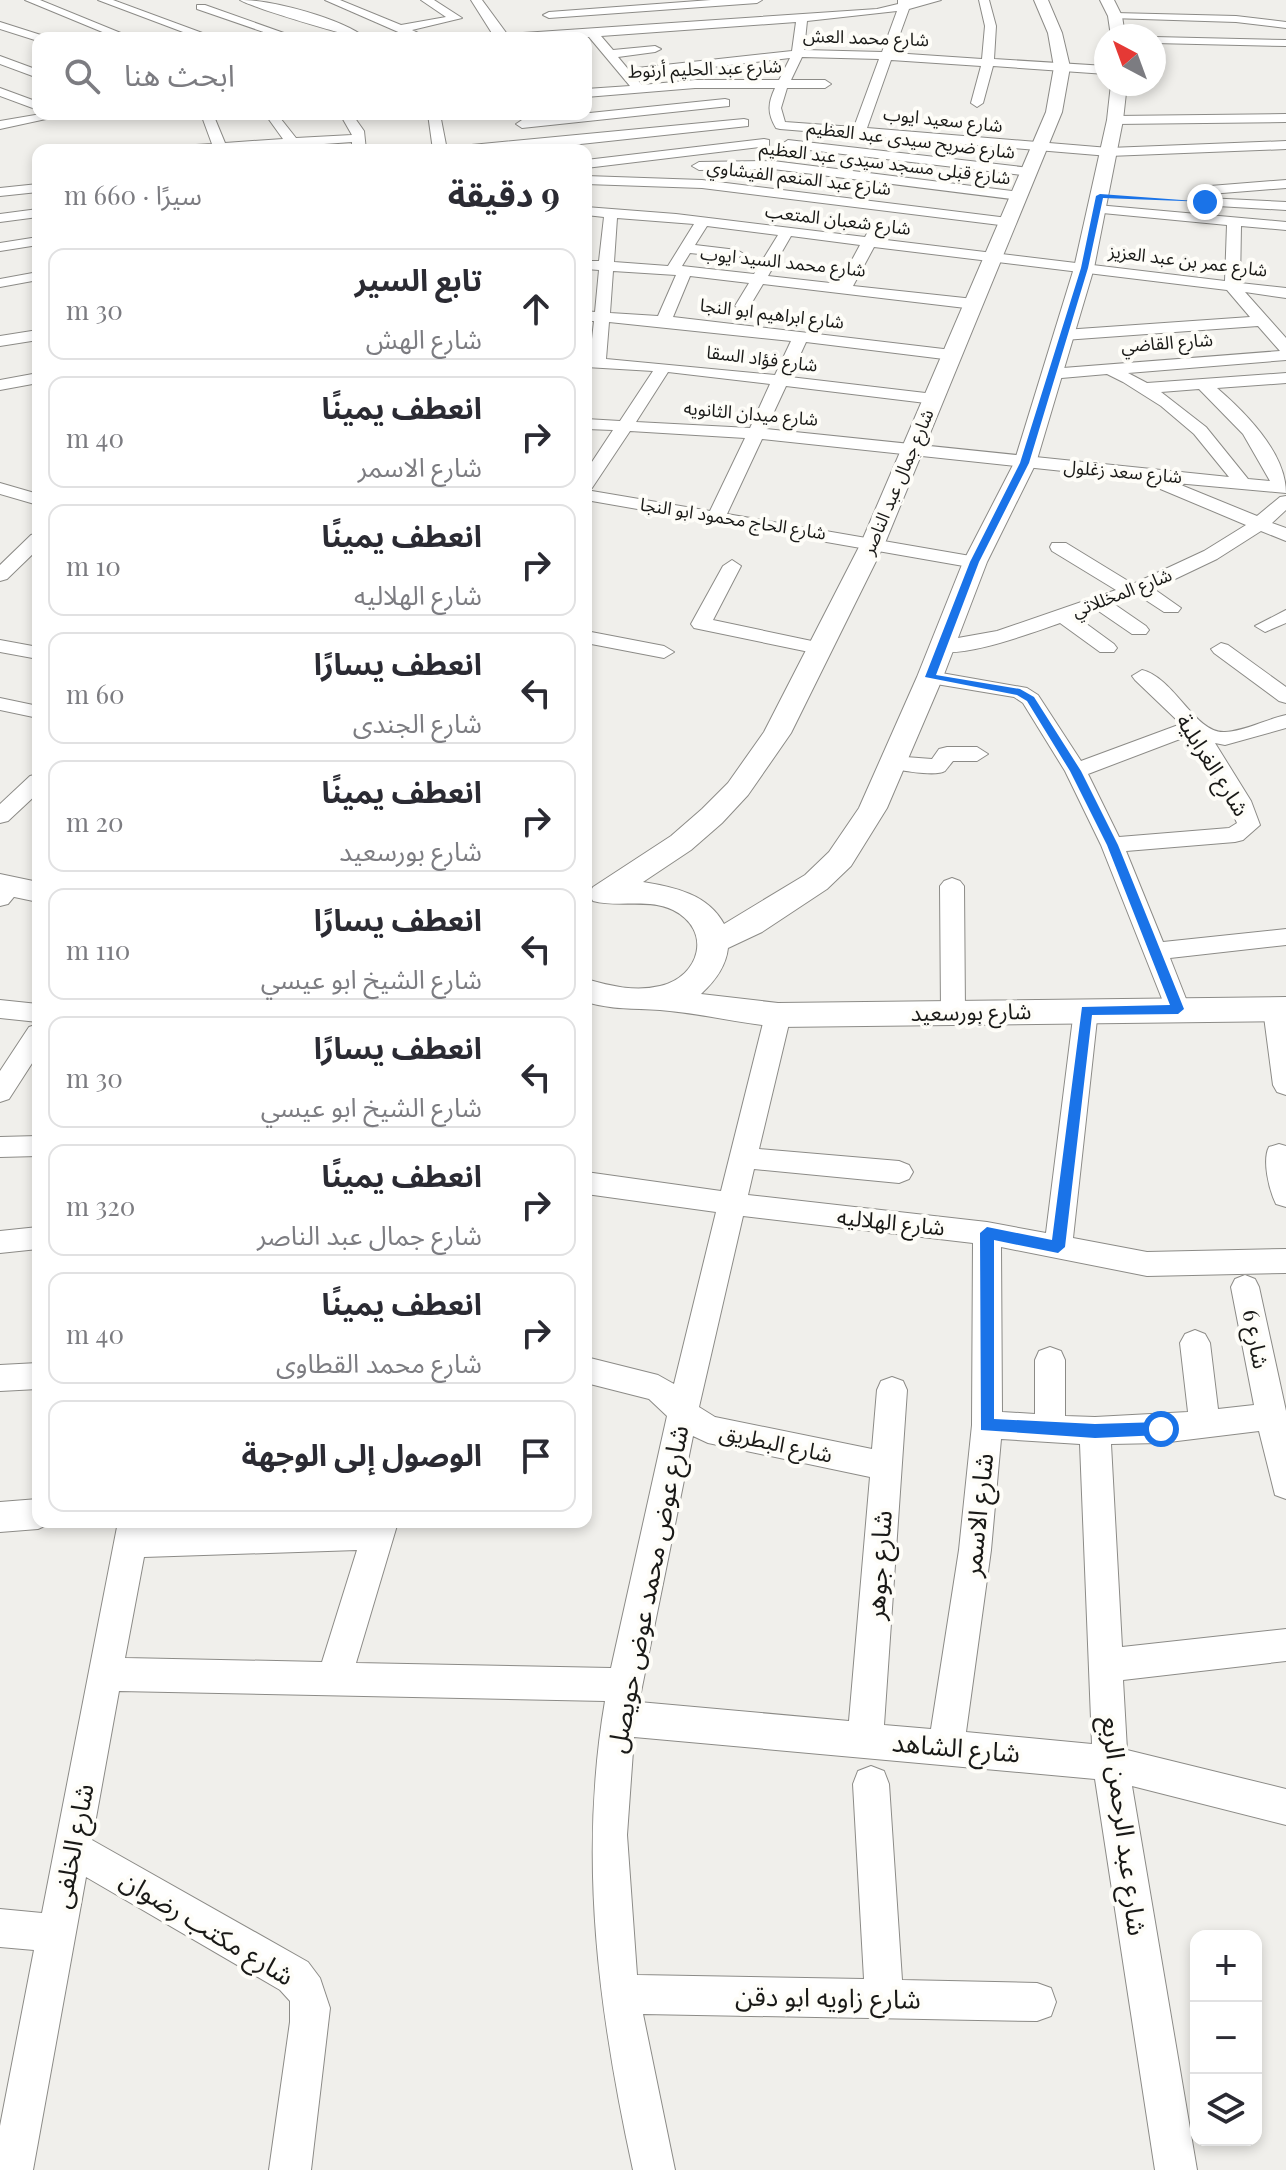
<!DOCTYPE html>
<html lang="ar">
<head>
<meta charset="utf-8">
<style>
  :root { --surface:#fff; --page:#f2f2f3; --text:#2b2b33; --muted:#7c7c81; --line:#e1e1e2 }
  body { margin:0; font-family:"Playfair Display","Noto Sans Arabic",serif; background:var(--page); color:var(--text); direction:rtl }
  .controls { position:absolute; right:24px; bottom:24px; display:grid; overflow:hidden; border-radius:16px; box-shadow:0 4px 12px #0003 }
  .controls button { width:72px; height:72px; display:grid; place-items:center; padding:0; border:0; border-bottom:2px solid var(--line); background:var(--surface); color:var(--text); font:40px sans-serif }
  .compass { position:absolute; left:1094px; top:24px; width:72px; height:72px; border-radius:50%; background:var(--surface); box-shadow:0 4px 12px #0003; rotate:319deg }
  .stop { position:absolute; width:24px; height:24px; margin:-18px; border:6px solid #1a73e8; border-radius:50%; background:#fff }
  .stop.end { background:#1a73e8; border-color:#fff; box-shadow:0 2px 8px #0008 }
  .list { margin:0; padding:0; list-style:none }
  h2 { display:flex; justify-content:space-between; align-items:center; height:104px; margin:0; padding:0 32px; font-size:34px }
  h2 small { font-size:26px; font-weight:400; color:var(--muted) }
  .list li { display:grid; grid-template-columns:52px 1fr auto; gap:24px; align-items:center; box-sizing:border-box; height:112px; margin:0 16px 16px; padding:0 16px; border:2px solid var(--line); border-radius:16px }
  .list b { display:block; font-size:30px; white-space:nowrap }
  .list p { margin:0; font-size:26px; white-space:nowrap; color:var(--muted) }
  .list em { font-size:26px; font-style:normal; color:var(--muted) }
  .icon { flex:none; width:44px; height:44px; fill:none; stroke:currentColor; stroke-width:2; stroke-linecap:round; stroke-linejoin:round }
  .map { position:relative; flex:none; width:1286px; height:2170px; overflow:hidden; direction:ltr }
  .search { position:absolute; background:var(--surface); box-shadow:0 4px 12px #0003; left:32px; top:32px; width:560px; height:88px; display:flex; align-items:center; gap:20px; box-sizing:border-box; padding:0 28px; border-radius:16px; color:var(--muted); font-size:30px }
  .panel { position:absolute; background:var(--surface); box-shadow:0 4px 12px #0003; left:32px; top:144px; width:560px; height:1384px; border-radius:16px; direction:rtl }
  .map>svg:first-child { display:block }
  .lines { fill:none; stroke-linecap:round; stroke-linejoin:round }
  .minor-casing { stroke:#8c8b87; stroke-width:2 }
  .tertiary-casing { stroke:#8c8b87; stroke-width:2 }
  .minor { fill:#fff; fill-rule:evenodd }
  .tertiary { fill:#fff; fill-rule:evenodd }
  .route { fill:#1a73e8 }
  .labels { text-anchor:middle; stroke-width:8; stroke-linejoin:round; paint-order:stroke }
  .far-street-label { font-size:18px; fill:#191917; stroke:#fefdf8 }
  .street-label { font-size:22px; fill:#191917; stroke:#fefdf8 }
  .near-street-label { font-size:26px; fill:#191917; stroke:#fefdf8 }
</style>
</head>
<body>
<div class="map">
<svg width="1286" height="2170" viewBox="0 0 1286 2170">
  <rect width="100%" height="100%" fill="#f0efeb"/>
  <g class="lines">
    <defs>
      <path id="minor" d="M25,0H40L133,38H117Z
        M98,0H113L216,38H199Z
        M240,0C272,0 340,18 366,38C352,38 251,7 240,0Z
        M325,0H340L401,25L446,17L421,0H434L462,18L412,30L428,38H412Z
        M471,0H482L507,34L877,9L898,4V0H941L909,9L893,53L982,59L985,26L979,0H989L996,26L994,59L1106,66V74L993,66L983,103L977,107L971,103L981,66L891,60L867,128L1109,148L1286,141V149L1109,156L780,129L776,128C767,113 768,103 775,88H695L586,97V89L630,86L589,37L495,38ZM897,11L882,52L804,50L807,21ZM796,22L792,51L628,69L618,57L655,52L661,49L655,46L613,50L601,36ZM802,57L879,59L854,127L785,122L781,108L787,88H825L831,84L825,80H791ZM790,58L779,80H695L642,85L634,76Z
        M711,0H762L757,3L549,18L543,15L549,12Z
        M197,5H205L298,38H281L197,9Z
        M1115,13L1236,16L1286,22V28L1236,22L1111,18V14Z
        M0,22L44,36L46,38H38V41L0,29Z
        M1154,37L1286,40V46L1154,43Z
        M0,56L38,70V78L0,64Z
        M0,88L38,102V110L0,96Z
        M725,99L729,100V106L522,128L516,124L522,120Z
        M41,114H69L0,129V121Z
        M201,114H213L225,143L283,139L265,114H277L296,138L352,135L340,114H352L364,131L366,150H352V142L238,150H173L180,146L212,144Z
        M428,114H440L447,150H433Z
        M1286,114V122L1115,124L1109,120L1115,116Z
        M744,119L748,120V126L534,149L454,150L461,146Z
        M764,139L769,140V146L586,168V160Z
        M788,140L1030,168L1037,172L1030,176L783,147L782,144Z
        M773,161L1019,192L1026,196L1019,200L773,169L699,170L692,166L699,162Z
        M586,176L702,180L1008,218L1015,222L1008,226L702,188L586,184Z
        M1286,180V188L1210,194L1203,190L1210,186Z
        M38,184V192L0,196V188Z
        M1206,198L1286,202V210L1201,205L1199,202Z
        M1097,205L1286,222V230L1241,226L1240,283L1286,288V298L1245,292L1286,338V360L1128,373L1147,383L1286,373V383L1217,388C1246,413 1286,453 1286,493L1176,483L1257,516L1280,497L1286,496V510L1272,523L1286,528V541L1261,531L1217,559L1154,589L1181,608L1178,612H1164L1138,595L1114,604L1146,626L1149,630L1146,634H1132L1097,610L1077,617L1114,644L1117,648L1114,652H1100L1060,623C1037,631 948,665 931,647L941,641L997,631L1116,590L1052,551L1050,547L1052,543H1066L1133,584L1204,551L1246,525L1158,488L1157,481L762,439L727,514L982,558L984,562L975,568L586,500V490L710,511L745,438L630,431L592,488L586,489V471L613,430L586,429V419L620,421L653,371L586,367V357H590L594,321H586V311L595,312L599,270L586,269V261H599L604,217L586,215V207L676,214L865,237L871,226L876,225L883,229L878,239L1225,281L1227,225L1092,212L1090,209ZM617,218L694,224L668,266L614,262ZM707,226L778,235L754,274L682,266L690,253L737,258L744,254L737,250L695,245ZM791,236L860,245L839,284L768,276ZM874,247L1227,290L1250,317L1064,330L1056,335L1064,340L1258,326L1280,351L1050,369L1042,374L1050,379L1107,374L1123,382L1161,406L1194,434L1229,477L766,429L786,386L934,404L942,399L934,394L790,377L806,342L952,360L960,355L952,350L673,317L690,276L749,283L735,306L743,311L748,309L763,284L974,309L982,304L974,299L853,286ZM613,271L676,275L658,316L610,313ZM609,322L791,341L775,375L606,359ZM668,372L770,384L750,428L636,422ZM1199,389L1243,434L1270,481L1248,479L1206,427L1161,392Z
        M38,209V217L0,222V214Z
        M38,237V245L0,251V243Z
        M38,272V280L0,287V279Z
        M38,330V340L0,346V336Z
        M38,373V383L0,390V380Z
        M0,483L38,494V505L0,494Z
        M38,533V549L7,579L0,581V565L31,535Z
        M732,560L741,566L713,620L826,644L829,648L826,652L819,654L694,628L691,624L723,566Z
        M1286,610V623L1265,632L1255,626Z
        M586,631L664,646L674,652L664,658L586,643Z
        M0,640L38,647V659L0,652Z
        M1221,643L1228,645L1286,687V703L1279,701L1214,653L1211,649Z
        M1142,670C1175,678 1195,734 1225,732C1245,731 1267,719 1286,715V728L1225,745L1215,743L1251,801L1260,825L1243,840L1235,842L1126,851L1163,942L1286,929V945L1170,958L1190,1009L1187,1015L1178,1018L1169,1015L1166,1009L1101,845L1065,771L1023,703L1014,697L930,683L920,677L930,671L1027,688L1038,695L1081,761L1181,724L1135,680L1132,676ZM1188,736L1220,785L1237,823L1229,828L1119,837L1088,774Z
        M0,698L38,706V718L0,710Z
        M947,747H977L988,754L977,761H953C952,762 946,770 945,771C936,777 887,770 881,763L892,756L932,759L939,749Z
        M38,774V793L8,821L0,823V804L30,776Z
        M11,878L19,881L23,886L8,904L0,906V884Z
        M952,878L960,881L964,886L965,1012L962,1018L953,1021L944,1018L941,1012L940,886L944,881Z
        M0,1000L38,1004V1022L0,1018Z
        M1275,1000L1286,1006V1095L1277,1092L1273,1085L1263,1009L1266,1003Z
        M1086,1001L1095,1004L1098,1010L1073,1238L1147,1252L1286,1249V1273L1147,1276L1001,1247L1002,1412L1035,1414V1360L1039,1351L1050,1347L1061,1351L1065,1360V1416L1095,1417L1188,1412L1180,1343L1185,1334L1195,1330L1205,1334L1210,1343L1218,1409L1254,1405L1231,1287L1235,1279L1245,1275L1255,1279L1259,1287L1286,1411V1499L1275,1495L1259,1431L1161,1443L1111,1444L1122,1647L1286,1629V1661L1123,1680L1127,1750L1286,1789V1825L1132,1786L1197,2170H1155L1095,1779L634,1737L627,1835L637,1975L864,1979L853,1784L858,1771L871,1766L884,1771L889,1784L902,1980L1037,1983L1051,1988L1056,2002L1051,2016L1037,2021L643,2014L675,2170H633C599,2014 578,1860 605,1701L119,1691L92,1840L308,1962L320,1978L330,2008L311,2170H269L290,2022V2001L280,1990L86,1877L33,2170H0V2126L34,1950L0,1947V1909L42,1913L118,1522H150L149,1527L398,1522L356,1663L611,1668L667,1416L649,1399L586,1383V1357L658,1375L674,1384L716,1212L586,1194V1172L721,1191L765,1015L769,1009L778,1006L787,1009L791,1015L759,1149L899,1161L909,1165L913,1172L909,1179L899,1183L754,1169L748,1195L987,1222L1046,1233L1074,1010L1077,1004ZM743,1216L973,1243L972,1425L959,1550L931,1729L884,1725L907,1390L903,1381L892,1377L881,1381L877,1390L872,1449L715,1417L699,1407ZM693,1436L708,1443L870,1477L849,1721L639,1702ZM1001,1439L1080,1444L1092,1744L966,1732L991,1550ZM357,1550L322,1662L125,1658L144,1557Z
        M38,1024V1054L9,1099L0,1102V1071L29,1027Z
        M38,1136V1156L0,1157V1137Z
        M1279,1144L1286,1146V1207L1276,1204C1269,1190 1262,1160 1269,1147Z
        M38,1227V1249L0,1253V1231Z
        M38,1363V1389L0,1391V1365Z
        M38,1499V1522H50L49,1524L38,1529L0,1532V1502Z"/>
      <path id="tertiary" d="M1034,0H1048L1062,33L1070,67L1062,112L885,543L791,733L748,795L722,823L691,850L643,882C674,887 708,894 724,924L805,875L829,852L859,808L917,677L963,562L1014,463L1074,268L1107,120L1111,84H1127L1123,120L1094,268L1036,463L987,562L943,677L887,808L851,866L827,889L762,932L728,948C726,967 714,982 701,994L778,1003L1286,997V1021L778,1027C738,1023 699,1013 660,1010C634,1008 612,1010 586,1002V979C610,986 635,992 660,986C700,977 713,930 673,910C647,898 619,908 593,901L589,894L593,887L671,836L702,809L728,783L764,732L861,543L1046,112L1054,67L1048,33Z
        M1100,0H1114L1122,16L1125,36H1111L1108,16Z
        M0,874L38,882V902L0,894Z"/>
    </defs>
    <use href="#minor" class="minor-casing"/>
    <use href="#tertiary" class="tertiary-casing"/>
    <use href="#minor" class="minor"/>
    <use href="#tertiary" class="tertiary"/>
  </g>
  <path class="route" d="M1100,194L1209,202L1103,198L1088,268L1029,463L979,562L936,675L1020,689L1034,697L1081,771L1118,845L1184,1009L1178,1014L1092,1015L1065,1247L1058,1253L994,1240V1419L1095,1424L1161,1422L1169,1429L1161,1435L1095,1438L981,1430L980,1233L987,1227L1052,1240L1082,1007L1170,1005L1107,845L1070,771L1027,701L1017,695L925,677L970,562L1020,463L1081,268L1096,196Z"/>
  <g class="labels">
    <g class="far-street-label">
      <text transform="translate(866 38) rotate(2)" y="6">شارع محمد العش</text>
      <text transform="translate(705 69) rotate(-2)" y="6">شارع عبد الحليم أرنوط</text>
      <text transform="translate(943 120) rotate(6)" y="6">شارع سعيد ايوب</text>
      <text transform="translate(911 140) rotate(7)" y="6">شارع ضريح سيدى عبد العظيم</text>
      <text transform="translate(885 163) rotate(7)" y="6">شارع قبلى مسجد سيدى عبد العظيم</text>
      <text transform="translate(799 178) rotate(7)" y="6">شارع عبد المنعم الفيشاوي</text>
      <text transform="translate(838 220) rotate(7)" y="6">شارع شعبان المتعب</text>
      <text transform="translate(1188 261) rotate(7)" y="6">شارع عمر بن عبد العزيز</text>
      <text transform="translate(783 262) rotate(6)" y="6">شارع محمد السيد ايوب</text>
      <text transform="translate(772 314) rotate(7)" y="6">شارع ابراهيم ابو النجا</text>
      <text transform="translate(1167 343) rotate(-4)" y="6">شارع القاضي</text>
      <text transform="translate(762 359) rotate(7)" y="6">شارع فؤاد السقا</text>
      <text transform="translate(751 414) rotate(5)" y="6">شارع ميدان الثانويه</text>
      <text transform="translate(1123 472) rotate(5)" y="6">شارع سعد زغلول</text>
      <text transform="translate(898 482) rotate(-67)" y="6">شارع جمال عبد الناصر</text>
      <text transform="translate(733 519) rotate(9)" y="6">شارع الحاج محمود ابو النجا</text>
      <text transform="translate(1122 593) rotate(-21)" y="6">شارع المخللاتي</text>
    </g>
    <g class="street-label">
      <text transform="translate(1213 765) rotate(58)" y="8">شارع الغرابلية</text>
      <text transform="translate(971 1012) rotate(-1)" y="8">شارع بورسعيد</text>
      <text transform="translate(891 1222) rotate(6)" y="8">شارع الهلاليه</text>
      <text transform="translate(1256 1339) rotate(79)" y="8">شارع 6</text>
      <text transform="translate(776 1443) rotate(12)" y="8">شارع البطريق</text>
    </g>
    <g class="near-street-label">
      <text transform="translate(978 1515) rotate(-84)" y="9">شارع الاسمر</text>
      <text transform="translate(879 1565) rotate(-86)" y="9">شارع جوهر</text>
      <text transform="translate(648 1589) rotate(-79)" y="9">شارع عوض محمد عوض حويصل</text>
      <text transform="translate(956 1748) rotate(5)" y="9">شارع الشاهد</text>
      <text transform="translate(1124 1826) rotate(83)" y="9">شارع عبد الرحمن الربع</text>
      <text transform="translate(73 1846) rotate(-79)" y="9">شارع الخلفى</text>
      <text transform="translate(207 1928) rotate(31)" y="9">شارع مكتب رضوان</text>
      <text transform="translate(828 1998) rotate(1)" y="9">شارع زاويه ابو دقن</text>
    </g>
  </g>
</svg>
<div class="controls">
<button>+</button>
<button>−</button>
<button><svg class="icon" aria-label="layers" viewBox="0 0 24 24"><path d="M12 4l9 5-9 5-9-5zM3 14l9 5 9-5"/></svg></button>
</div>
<svg class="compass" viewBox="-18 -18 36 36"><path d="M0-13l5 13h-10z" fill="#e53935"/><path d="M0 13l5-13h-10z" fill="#7c7c81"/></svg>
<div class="stop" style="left:1161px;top:1429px"></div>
<div class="stop end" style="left:1205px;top:202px"></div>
<div class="search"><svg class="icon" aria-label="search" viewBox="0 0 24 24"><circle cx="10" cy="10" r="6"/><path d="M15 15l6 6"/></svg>ابحث هنا</div>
<section class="panel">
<h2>9 دقيقة<small>سيرًا · 660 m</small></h2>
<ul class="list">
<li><svg class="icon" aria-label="ahead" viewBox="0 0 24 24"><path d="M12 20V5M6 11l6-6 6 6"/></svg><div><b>تابع السير</b><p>شارع الهش</p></div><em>30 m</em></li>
<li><svg class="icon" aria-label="right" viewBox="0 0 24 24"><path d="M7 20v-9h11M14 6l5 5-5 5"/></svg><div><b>انعطف يمينًا</b><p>شارع الاسمر</p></div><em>40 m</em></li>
<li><svg class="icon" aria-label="right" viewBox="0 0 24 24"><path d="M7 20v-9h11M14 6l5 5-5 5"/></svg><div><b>انعطف يمينًا</b><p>شارع الهلاليه</p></div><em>10 m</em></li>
<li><svg class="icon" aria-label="left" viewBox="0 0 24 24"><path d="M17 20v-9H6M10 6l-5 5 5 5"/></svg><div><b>انعطف يسارًا</b><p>شارع الجندى</p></div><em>60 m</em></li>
<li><svg class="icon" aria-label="right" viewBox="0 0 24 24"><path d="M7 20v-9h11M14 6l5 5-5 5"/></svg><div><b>انعطف يمينًا</b><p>شارع بورسعيد</p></div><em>20 m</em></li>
<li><svg class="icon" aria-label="left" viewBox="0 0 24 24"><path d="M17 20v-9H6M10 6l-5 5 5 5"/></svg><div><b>انعطف يسارًا</b><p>شارع الشيخ ابو عيسي</p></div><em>110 m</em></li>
<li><svg class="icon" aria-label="left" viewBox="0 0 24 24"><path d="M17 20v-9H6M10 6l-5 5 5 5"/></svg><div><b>انعطف يسارًا</b><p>شارع الشيخ ابو عيسي</p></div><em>30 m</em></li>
<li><svg class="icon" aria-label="right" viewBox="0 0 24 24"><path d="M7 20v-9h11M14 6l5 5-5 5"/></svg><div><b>انعطف يمينًا</b><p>شارع جمال عبد الناصر</p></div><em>320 m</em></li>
<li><svg class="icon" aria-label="right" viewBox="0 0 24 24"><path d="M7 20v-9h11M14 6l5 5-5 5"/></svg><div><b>انعطف يمينًا</b><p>شارع محمد القطاوى</p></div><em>40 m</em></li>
<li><svg class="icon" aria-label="arrive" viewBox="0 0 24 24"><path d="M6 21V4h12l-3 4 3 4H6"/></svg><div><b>الوصول إلى الوجهة</b></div></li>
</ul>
</section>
</div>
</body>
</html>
